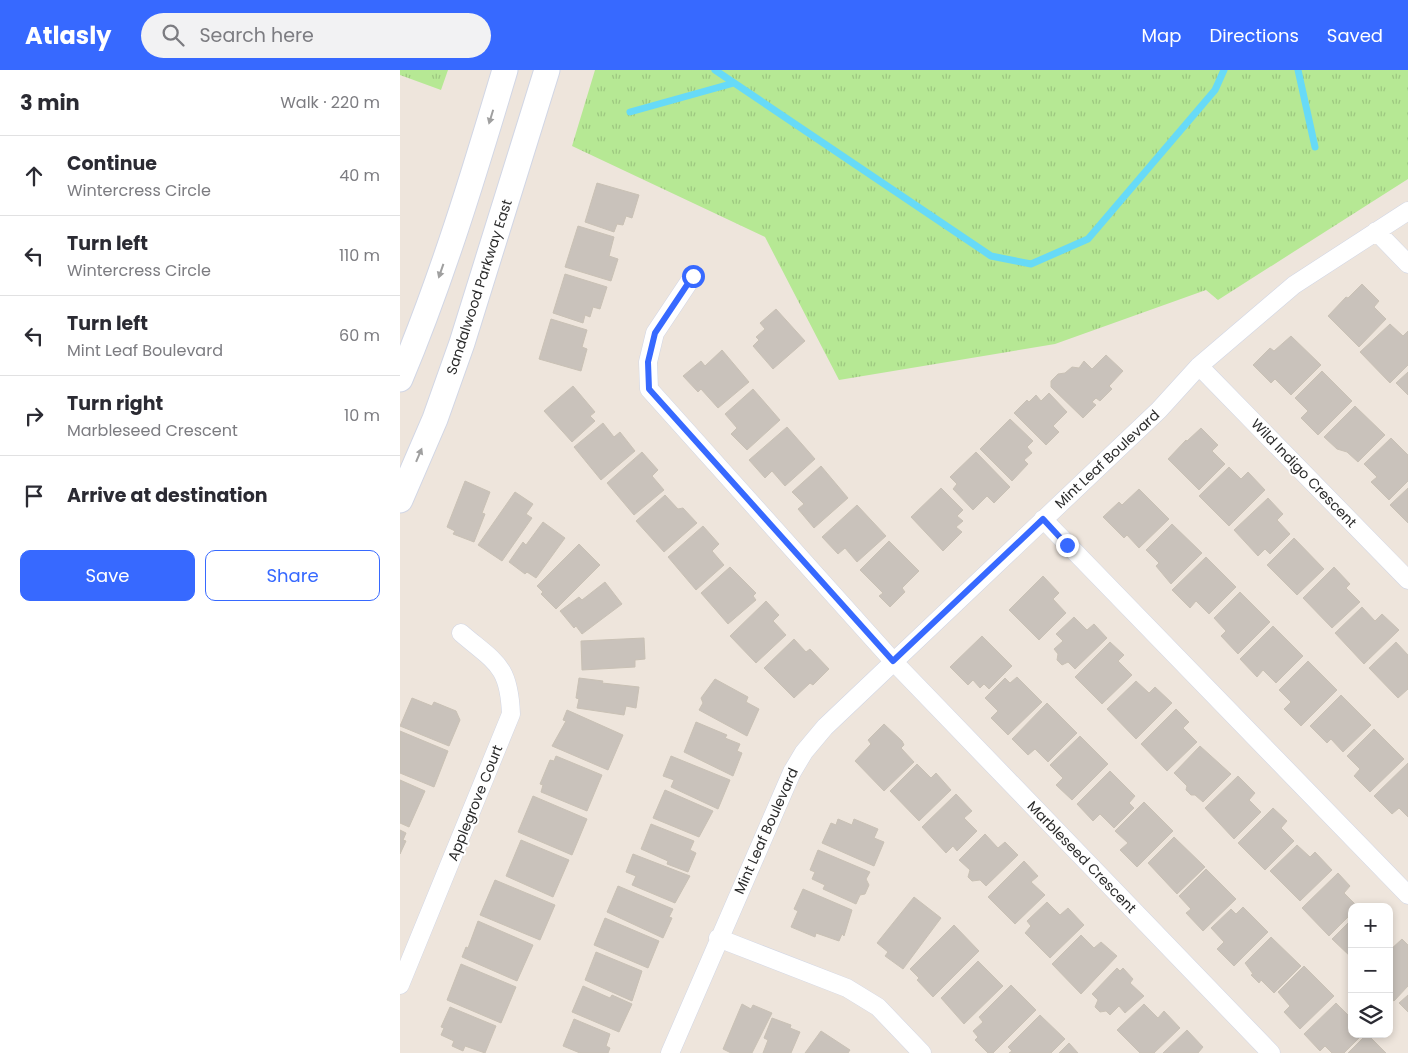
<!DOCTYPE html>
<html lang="en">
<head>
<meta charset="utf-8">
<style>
  :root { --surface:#fff; --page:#f2f2f3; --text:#2b2b33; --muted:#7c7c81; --line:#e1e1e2; --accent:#3769ff }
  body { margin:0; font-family:Poppins,sans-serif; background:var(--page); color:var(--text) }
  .controls { position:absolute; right:15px; bottom:15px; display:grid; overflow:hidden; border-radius:10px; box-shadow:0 2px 8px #0003 }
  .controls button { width:45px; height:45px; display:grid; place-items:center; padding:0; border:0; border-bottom:1px solid var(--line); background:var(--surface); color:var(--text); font:25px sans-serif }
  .stop { position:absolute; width:15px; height:15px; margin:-11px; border:4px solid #3769ff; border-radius:50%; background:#fff }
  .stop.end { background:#3769ff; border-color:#fff; box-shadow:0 1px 5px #0008 }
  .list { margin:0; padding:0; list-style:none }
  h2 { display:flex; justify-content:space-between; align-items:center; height:65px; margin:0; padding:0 20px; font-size:21px }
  h2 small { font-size:16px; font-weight:400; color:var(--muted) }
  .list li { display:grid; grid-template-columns:32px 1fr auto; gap:15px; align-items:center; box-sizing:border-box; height:80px; padding:0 20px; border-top:1px solid var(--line) }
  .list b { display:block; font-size:19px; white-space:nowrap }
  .list p { margin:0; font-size:16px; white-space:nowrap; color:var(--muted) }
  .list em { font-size:16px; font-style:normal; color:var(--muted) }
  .actions { display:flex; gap:10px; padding:15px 20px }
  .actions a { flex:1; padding:11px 0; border:1px solid var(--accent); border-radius:10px; text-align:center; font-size:18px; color:var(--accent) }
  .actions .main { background:var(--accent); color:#fff }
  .icon { flex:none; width:28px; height:28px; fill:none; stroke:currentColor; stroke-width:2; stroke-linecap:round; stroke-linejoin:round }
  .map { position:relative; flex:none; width:1008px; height:983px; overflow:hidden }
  header { display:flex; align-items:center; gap:30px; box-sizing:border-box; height:70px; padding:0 25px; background:var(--accent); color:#fff }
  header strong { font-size:24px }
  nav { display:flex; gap:28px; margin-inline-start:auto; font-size:18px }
  .search { width:350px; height:45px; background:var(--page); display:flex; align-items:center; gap:12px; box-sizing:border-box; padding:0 18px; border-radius:28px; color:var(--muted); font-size:19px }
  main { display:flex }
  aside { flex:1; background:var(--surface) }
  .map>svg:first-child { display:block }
  .grass { fill:url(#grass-tufts) }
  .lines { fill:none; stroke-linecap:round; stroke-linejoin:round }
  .stream { stroke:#67daf7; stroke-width:7 }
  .building { fill:#c9c2bb; stroke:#c9c1b5 }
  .minor-casing { stroke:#d1d6e5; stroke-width:19 }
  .secondary-casing { stroke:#d1d6e5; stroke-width:27 }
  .minor { stroke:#fff; stroke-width:18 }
  .secondary { stroke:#fff; stroke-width:25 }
  .oneway { fill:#a0a0a0 }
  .route { stroke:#3769ff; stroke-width:6 }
  .labels { text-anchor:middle; stroke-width:4; stroke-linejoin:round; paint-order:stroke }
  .street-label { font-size:14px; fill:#2b2b2b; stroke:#fff }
</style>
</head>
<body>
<header>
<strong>Atlasly</strong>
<div class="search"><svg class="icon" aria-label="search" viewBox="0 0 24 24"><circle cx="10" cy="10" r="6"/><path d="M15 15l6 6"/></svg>Search here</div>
<nav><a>Map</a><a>Directions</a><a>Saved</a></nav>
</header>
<main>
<aside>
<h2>3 min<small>Walk · 220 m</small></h2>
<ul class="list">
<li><svg class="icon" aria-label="ahead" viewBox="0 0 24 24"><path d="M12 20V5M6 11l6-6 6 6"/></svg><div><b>Continue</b><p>Wintercress Circle</p></div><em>40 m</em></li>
<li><svg class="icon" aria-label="left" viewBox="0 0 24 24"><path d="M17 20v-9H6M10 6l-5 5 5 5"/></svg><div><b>Turn left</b><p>Wintercress Circle</p></div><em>110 m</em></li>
<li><svg class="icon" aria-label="left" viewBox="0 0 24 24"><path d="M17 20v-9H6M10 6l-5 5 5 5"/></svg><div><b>Turn left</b><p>Mint Leaf Boulevard</p></div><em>60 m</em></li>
<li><svg class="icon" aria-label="right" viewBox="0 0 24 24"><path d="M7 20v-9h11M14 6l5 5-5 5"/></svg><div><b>Turn right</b><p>Marbleseed Crescent</p></div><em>10 m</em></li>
<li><svg class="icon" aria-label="arrive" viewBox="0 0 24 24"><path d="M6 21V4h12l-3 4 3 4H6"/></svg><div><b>Arrive at destination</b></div></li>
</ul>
<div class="actions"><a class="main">Save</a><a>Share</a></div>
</aside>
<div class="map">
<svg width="1008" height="983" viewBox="0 0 1008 983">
  <defs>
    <pattern id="grass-tufts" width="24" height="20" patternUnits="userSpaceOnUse" patternTransform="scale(1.25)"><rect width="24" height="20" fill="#b6e894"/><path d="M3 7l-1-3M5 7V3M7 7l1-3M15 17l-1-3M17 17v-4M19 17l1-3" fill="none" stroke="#9dc780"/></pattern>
  </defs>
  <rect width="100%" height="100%" fill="#eee5dc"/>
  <path class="grass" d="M0,0H48L41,20L0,5Z
    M195,0H1008V109L818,230L806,220L655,274L439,310L365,167L172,76Z"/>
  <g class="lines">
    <path class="stream" d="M315,0L591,186L631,194L688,169L815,20L824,0
      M898,0L915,77
      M230,42L334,13"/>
  </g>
  <path class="building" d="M197,113L239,125L232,148L226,146L223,155L217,154L214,162L185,152Z
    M178,156L214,167L209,186L218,189L211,211L165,197Z
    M165,204L207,217L200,239L193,237L190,247L185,245L183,253L153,243Z
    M962,214L979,231L974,237L986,249L959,277L928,246L946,227L948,228Z
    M376,239L405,271L373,299L353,276L359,270L356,267L365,259L360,253Z
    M151,249L187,260L182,277L187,279L181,301L139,289Z
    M990,254L1003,266L1008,261V295L990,313L960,282Z
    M891,266L921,295L891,325L875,309L871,313L853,295L870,278L874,281Z
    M322,280L349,312L318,338L301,319L298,322L283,306L301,291L305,296Z
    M706,285L723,301L709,316L712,319L700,331L696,328L692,332L696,335L683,348L651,317V311L658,304L665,303L672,297L679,298L684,291L692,299Z
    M922,301L952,331L918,365L901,348L908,341L895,328Z
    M1008,302V325L996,313Z
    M173,316L195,342L190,346L195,351L172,372L144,341Z
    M353,319L380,350L347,380L331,364L337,358L325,344Z
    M649,323L667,342L653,356L659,362L646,375L614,343L627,330L629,332L636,325L641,331Z
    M955,336L985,365L958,392L947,382L937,379L924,367Z
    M610,349L633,371L627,377L632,383L624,390L628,394L612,411L580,379Z
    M203,353L214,367L220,362L235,381L201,410L174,377Z
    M387,357L415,389L385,416L372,401L365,408L349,390Z
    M801,358L818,375L812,381L825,394L799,420L768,389L786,370L787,371Z
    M991,368L1008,385V411L989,430L971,412L977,407L964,394Z
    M242,382L258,400L252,406L264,420L234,445L207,413Z
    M576,382L610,417L594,433L587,426L573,440L553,419L557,414L550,407Z
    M421,396L448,428L414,458L398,439L404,434L392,422Z
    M829,397L841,409L848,402L865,420L829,456L799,426Z
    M65,411L90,422L82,443L85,444L74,472L53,464L55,461L47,457Z
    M541,418L563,440L557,446L563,451L556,457L562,462L543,481L511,447Z
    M1008,418V453L990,435Z
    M739,419L769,449L739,478L727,465L724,468L703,447L719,432L722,435Z
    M115,422L133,434L126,444L132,448L102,491L78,475Z
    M265,425L278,439L283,438L297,453L264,482L236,451Z
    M868,428L883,444L877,450L890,464L870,484L865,479L858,486L834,460Z
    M457,435L486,466L457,492L445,478L438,484L422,467Z
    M143,452L165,468L136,508L127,502L125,504L109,492L123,472L126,475Z
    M772,454L802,483L771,514L756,496L759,493L746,480Z
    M303,456L319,474L312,481L324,495L296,520L268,487Z
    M894,468L924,499L897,525L867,495Z
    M489,471L519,501L502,518L505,522L490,537L479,526L483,523L460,500Z
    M179,474L200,495L156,539L141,524L143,522L137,516Z
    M806,487L836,517L809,544L796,531L790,538L772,520Z
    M330,497L356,523L353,526L356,530L328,554L301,523Z
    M934,497L950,514L946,518L960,532L932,558L903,528Z
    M643,506L659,523L653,529L666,543L639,570L609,540Z
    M205,512L222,534L182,564L176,556L174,558L160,541L179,527L182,530Z
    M840,522L870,552L838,584L821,566L826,561L814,548Z
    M366,531L379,545L373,551L386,565L356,593L330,566Z
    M962,537L975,551L982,544L999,560L964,594L935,563Z
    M674,547L687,560L694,554L707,568L675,599L668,592L662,595L657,590L658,584L654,579L663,571L656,564Z
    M873,556L903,586L876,613L863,600L857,607L840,589Z
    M582,566L612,596L589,619L584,614L580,618L573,610L568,615L550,597Z
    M244,568L245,589L235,590V597L182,600L181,571Z
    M394,569L406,582L410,579L429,599L413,615L410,613L394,628L364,598Z
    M710,572L724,585L718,591L732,605L702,634L675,607Z
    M996,572L1008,585V619L998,628L969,598Z
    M908,591L937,620L901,656L884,639L891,632L879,620Z
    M617,607L642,632L608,665L591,648L598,641L585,628L605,608L610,613Z
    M179,608L203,611L202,613L239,617L236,638L226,636L224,645L177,638L179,629L176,628Z
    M315,609L348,627L346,632L359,639L347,666L299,640L303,633L301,628Z
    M736,611L749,623L755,617L772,633L736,669L707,639Z
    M941,625L971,655L943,682L931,669L927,673L910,656Z
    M12,628L32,636L34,632L56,641L60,650L49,676L0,656Z
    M647,633L677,663L648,692L635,679L628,685L612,669Z
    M776,639L789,652L783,658L797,672L767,701L741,674Z
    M167,640L223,665L208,700L152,676L166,651L163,650Z
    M296,652L327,665L325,668L340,674L337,681L342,683L333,706L284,682Z
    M484,654L502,671L504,675L501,678L514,692L484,721L455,691L471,674L468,670Z
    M974,659L1004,689L970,722L954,706L960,699L947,686Z
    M0,661L48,681L34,717L0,703Z
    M680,666L708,694L672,730L656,715L663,708L650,695Z
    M800,676L831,704L803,732L795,725H791L786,720L787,716L774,703Z
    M156,686L202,705L187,741L141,722L143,715L140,714L150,690L154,691Z
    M271,686L330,710L318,739L271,717L274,710L263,706Z
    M1008,693V747L999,738L992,744L974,726Z
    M517,694L531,708L536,703L551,720L519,751L490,721Z
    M710,701L735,726L729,733L734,738L714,758L700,744L693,751L677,734Z
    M838,706L855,723L849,730L861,742L834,769L805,738Z
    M0,710L25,721L9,757L0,753Z
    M265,720L313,741L299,767L253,748Z
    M556,724L572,741L564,748L577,761L557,781L553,776L546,783L522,757Z
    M133,726L187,749L172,785L118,762Z
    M744,732L773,761L737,797L720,780L728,773L715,761Z
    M873,738L887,751L881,758L894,771L865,800L838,773Z
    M438,749L452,755L454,749L478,759L474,768L484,772L474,796L422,773L431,753L436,755Z
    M251,754L294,771L290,780L296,783L288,802L267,794L268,791L241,779Z
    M0,760L6,763L3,770L6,771L0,784Z
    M585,764L598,778L605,772L618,785L586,816L580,810L572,811L568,807L570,800L559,790Z
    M774,767L805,797L777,824L748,793Z
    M121,770L169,790L153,827L106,806Z
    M897,775L910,787L915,782L932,800L900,831L870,801Z
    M418,780L470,802L466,809L469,815L465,824L460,825L456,834L423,819L425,815L412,809L415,802L410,800Z
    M233,784L290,806L275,833L232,815L236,806L226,802Z
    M624,791L638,806L631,812L645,825L615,854L588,827Z
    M806,799L836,829L803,861L786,843L791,839L779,826Z
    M938,803L950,816L944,823L958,837H952V843L929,866L902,838Z
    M95,810L155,835L140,870L80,845Z
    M218,816L273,839L269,847L272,848L263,868L207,842Z
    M403,819L452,840L444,866L442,864L439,871L416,863L415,867L391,857L398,841L394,839Z
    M514,827L541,848L503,899L485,886L488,882L477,873Z
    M647,832L660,845L668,838L684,855L650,888L625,863L631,856L627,851Z
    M843,837L868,862L834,896L817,879L824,872L811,858L831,839L836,844Z
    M205,848L259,871L248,898L194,875Z
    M952,849V888L932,869Z
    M78,851L133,875L117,911L62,887L66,877L68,878Z
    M554,855L579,881L533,927L517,910L519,908L510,899Z
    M681,865L694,878L701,872L717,886L681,924L652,894Z
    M871,867L901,896L874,923L861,910L859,913L851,905L853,904L845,893Z
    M1002,869L1008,875V916L994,931L989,927V881Z
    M196,882L242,901L232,931L185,910Z
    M578,891L603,916L564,954L541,928Z
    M61,894L116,917L101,953L47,930Z
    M904,896L934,926L900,959L884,942L890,936L878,922Z
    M717,898L720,901L723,898L733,909L730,913L744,926L725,943L719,936L710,945L706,941L700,942L695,937L698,930L692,924Z
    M611,915L636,940L593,983H588L575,970L578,967L573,961L583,952L579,947Z
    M183,916L210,928L212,925L232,934L219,962L172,942Z
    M1008,925V942L999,933Z
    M936,933L952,949V964H963L944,983H932L925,976L920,981L904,964Z
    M342,934L351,939L353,935L372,943L352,983H331L323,979Z
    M744,934L758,948L764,941L780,958L754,983H740L717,960Z
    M50,937L96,956L85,983L65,976L63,981L52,976L54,971L41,965L44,958L41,957Z
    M640,945L665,969L651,983H609L612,981L608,977Z
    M372,948L391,955L390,958L400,962L391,983H363L368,970L364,968Z
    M174,949L210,964L206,976L210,978L208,983H180L163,976Z
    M787,960L803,977L798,983H763Z
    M421,961L450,980L448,983H405Z
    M967,964L986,983H948Z
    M669,973L678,983H659Z"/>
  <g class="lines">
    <defs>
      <path id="minor" d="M976,161L1008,194
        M293,206L255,263L248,292L249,319L493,591L871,983
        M799,296L1008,510
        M643,449L1008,825
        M318,868L447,918L478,937L522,983
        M0,915L111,644C109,595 96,593 61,563
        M270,983L392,702L404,682L425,657L759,340L799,296L894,215L1008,141"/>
      <path id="secondary" d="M0,309C42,209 74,104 105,0
        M0,430L35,349L62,273L147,0"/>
    </defs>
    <use href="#minor" class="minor-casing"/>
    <use href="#secondary" class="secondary-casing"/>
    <use href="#minor" class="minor"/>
    <use href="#secondary" class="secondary"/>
  </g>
  <defs><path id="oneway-solid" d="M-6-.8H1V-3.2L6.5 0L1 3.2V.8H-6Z" transform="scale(1.25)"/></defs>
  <g class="oneway">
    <use href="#oneway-solid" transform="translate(91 47) rotate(107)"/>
    <use href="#oneway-solid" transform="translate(41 201) rotate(109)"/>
    <use href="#oneway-solid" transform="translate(19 385) rotate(-67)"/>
  </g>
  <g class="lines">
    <path class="route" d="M293,206L255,263L248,292L249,319L493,591L643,449L667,475"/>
  </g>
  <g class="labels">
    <g class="street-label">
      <text transform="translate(79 217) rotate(-72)" y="5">Sandalwood Parkway East</text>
      <text transform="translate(707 389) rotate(-43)" y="5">Mint Leaf Boulevard</text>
      <text transform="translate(904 403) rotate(46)" y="5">Wild Indigo Crescent</text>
      <text transform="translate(75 733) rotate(-68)" y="5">Applegrove Court</text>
      <text transform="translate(366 761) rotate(-66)" y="5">Mint Leaf Boulevard</text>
      <text transform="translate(682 787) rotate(46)" y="5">Marbleseed Crescent</text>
    </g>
  </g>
</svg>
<div class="controls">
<button>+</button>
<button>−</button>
<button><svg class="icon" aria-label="layers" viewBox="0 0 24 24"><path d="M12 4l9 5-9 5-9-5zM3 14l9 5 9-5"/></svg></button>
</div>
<div class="stop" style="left:293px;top:206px"></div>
<div class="stop end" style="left:667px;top:475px"></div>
</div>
</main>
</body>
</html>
